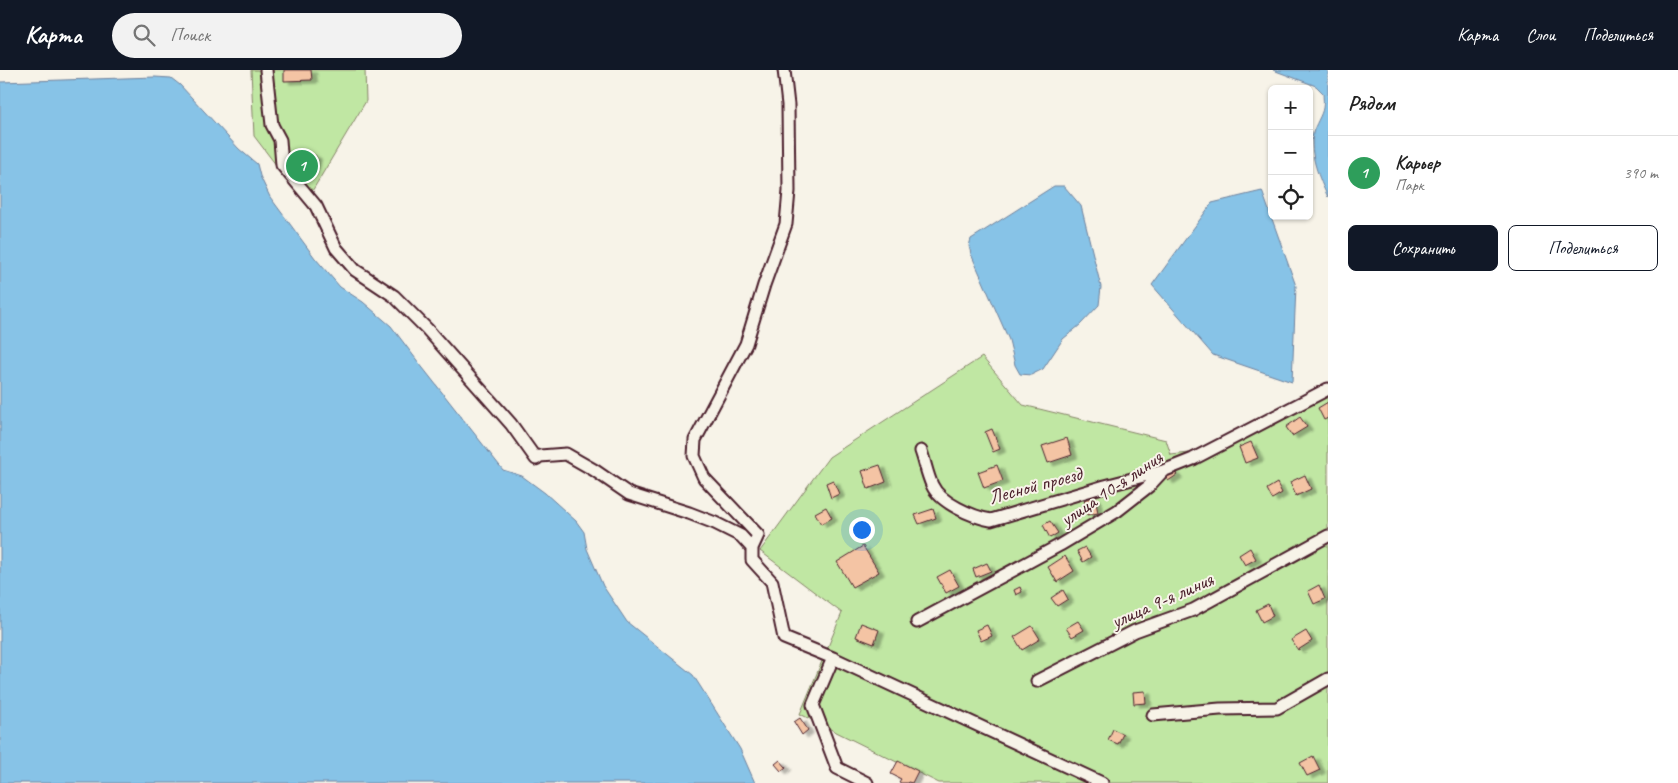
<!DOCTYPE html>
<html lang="ru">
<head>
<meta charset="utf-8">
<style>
  :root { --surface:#fff; --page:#f2f2f2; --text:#222; --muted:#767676; --line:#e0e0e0; --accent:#111827 }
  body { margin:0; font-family:Caveat,sans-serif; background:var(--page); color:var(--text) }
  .controls { position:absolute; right:15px; top:15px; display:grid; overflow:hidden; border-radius:8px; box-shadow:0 1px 4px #0004 }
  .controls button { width:45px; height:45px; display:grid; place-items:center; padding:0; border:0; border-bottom:1px solid var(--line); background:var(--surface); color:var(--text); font:25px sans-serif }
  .you { position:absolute; left:861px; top:459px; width:18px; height:18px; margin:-12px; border:4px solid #fff; border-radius:50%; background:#1a73e8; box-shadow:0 0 0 8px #1a73e833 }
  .badge { display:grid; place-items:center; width:32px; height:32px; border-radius:50%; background:var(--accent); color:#fff; font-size:16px; font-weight:700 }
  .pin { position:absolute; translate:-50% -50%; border:2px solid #fff; box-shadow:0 1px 5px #0006 }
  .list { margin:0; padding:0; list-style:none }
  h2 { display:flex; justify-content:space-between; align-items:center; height:65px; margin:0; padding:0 20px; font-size:21px }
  h2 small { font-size:16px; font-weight:400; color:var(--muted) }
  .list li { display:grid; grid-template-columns:32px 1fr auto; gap:15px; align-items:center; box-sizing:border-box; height:75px; padding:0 20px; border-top:1px solid var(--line) }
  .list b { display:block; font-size:19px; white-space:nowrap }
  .list p { margin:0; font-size:16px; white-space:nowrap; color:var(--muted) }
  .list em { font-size:16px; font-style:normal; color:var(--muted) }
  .actions { display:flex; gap:10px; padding:15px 20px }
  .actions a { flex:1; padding:11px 0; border:1px solid var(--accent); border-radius:8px; text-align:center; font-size:18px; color:var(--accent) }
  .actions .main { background:var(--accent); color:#fff }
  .icon { flex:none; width:28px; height:28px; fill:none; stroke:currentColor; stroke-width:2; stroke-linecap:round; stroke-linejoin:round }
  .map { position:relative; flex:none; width:1328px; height:713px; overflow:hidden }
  header { display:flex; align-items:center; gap:30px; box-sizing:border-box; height:70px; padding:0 25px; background:var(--accent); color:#fff }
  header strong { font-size:24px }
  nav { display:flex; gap:28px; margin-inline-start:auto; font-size:18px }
  .search { width:350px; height:45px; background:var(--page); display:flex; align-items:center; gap:12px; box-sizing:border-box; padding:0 18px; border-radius:28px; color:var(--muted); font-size:19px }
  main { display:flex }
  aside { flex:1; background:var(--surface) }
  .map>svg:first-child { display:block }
  .green { fill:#c0e7a3; stroke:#858367 }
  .water { fill:#87c3e7; stroke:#6f819c }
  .building { fill:#f4c4a4; stroke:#4a1f2b; filter:url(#shadow) }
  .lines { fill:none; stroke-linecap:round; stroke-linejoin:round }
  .minor-casing { stroke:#4a1f2b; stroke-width:15 }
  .minor { stroke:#f7f3e8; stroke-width:11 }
  .labels { text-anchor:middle; stroke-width:4; stroke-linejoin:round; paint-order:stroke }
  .street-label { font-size:20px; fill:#4a1f2b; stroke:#f7f3e8 }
</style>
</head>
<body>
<header>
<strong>Карта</strong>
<div class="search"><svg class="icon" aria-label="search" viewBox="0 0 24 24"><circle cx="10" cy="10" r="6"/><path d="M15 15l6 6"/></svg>Поиск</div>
<nav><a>Карта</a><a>Слои</a><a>Поделиться</a></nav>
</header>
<main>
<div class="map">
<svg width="1328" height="713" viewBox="0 0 1328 713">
  <defs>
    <filter id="shadow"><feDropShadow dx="5.5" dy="3" stdDeviation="1" flood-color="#0004"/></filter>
  </defs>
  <rect width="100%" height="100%" fill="#f7f3e8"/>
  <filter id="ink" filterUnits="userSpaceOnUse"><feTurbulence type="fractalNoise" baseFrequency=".02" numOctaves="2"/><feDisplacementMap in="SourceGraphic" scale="10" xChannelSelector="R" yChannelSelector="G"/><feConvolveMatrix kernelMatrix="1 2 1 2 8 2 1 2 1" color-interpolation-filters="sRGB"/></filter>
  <g filter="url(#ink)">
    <path class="green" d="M251,0H365L366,31L305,133L254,66Z
      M982,287L1023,335L1166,370L1171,385L1225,379L1328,322V713H939L800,644L842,543L760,481L829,387Z"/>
    <path class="water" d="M1273,0H1328V127C1319,109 1309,84 1313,63C1315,55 1322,45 1323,38C1324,33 1323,28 1323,23L1316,16Z
      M155,7L171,8L180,15L239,79L257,94L260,106L270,127L315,188L340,217L363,232L391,256L419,293L503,400L522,406L545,423L576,451L584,462L587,479L603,516L627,552L693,605L740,679L755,713H0V12Z
      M1054,116H1064L1081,136L1101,217L1099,235L1080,255L1063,269L1043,299L1031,305L1020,304L1015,295L1009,270L971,184L969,176L971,169Z
      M1262,121L1296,216L1292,312L1213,285L1152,215L1212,133Z"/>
    <path class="building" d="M284,0H311L312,10L284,11Z
      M307,83L316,86L311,102L302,99Z
      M1328,332V348L1324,350L1318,338Z
      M1300,347L1307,357L1292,366L1286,357Z
      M992,359L1000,379L993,382L985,362Z
      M1067,368L1072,385L1048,393L1042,376Z
      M1251,372L1258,388L1245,393L1239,377Z
      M880,395L886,412L868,419L862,401Z
      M997,395L1003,411L984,418L978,402Z
      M1174,401L1177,405L1168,411L1165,406Z
      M1305,405L1311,419L1296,426L1290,412Z
      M833,410L839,424L831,428L826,413Z
      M1277,413L1282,423L1272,429L1267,419Z
      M1095,427L1098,443L1087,445L1084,429Z
      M826,437L832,448L821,454L815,443Z
      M933,439L936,448L919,454L915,445Z
      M1050,451L1058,463L1050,468L1043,455Z
      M863,476L879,502L852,517L837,492Z
      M1085,477L1091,487L1083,492L1077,481Z
      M1250,478L1256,489L1245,495L1239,485Z
      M1065,486L1074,501L1057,512L1048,497Z
      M987,493L991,501L976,507L973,499Z
      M950,500L959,516L946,523L937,507Z
      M1319,515L1325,529L1314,534L1308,521Z
      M1020,517L1022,522L1016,525L1014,520Z
      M1063,520L1068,529L1057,536L1051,528Z
      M1268,534L1273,546L1262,552L1256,540Z
      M1078,551L1084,560L1072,567L1066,558Z
      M861,553L879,560L874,574L856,567Z
      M987,555L992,566L981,571L976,560Z
      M1032,556L1040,569L1022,580L1014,567Z
      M1306,561L1312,571L1298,580L1291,570Z
      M1145,621L1146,633L1134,634L1133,622Z
      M800,648L808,660L802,665L794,652Z
      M1113,659L1123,664L1118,674L1108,670Z
      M1313,686L1320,700L1307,706L1300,693Z
      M780,690L786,697L781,701L775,694Z
      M898,691L918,701L912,713L908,712L907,713H901L899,712L901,709L891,704Z"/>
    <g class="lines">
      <defs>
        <path id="minor" d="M266,0L272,55L280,70L282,95L316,136L336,178L355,200L394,226L427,259L511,354L536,389L540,386L566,384L594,400L629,424L689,443L715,453L741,466L752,478
          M784,0L788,35L789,121L786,154L764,215L746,274L695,370L694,386L704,408L758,465L752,478V490L772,512L784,568L833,588L813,635L837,698L867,713
          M921,381C925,392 927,404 932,415C940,433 973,447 991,450L1105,416L1163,401
          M917,552L1060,475L1117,441L1149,416L1163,401L1193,389L1328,319
          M833,588L1102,713
          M1037,611L1135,561L1193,540L1328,466
          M1153,645L1220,639L1277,638L1328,609"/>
      </defs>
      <use href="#minor" class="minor-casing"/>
      <use href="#minor" class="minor"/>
    </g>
  </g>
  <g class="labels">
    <g class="street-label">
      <text transform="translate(1035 415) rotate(-15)" y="7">Лесной проезд</text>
      <text transform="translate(1111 418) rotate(-34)" y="7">улица 10-я линия</text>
      <text transform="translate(1162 530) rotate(-24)" y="7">улица 9-я линия</text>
    </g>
  </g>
</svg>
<div class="controls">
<button>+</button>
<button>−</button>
<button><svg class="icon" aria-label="locate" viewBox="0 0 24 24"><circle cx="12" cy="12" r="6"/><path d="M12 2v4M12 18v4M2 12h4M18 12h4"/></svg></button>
</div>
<div class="you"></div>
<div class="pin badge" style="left:302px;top:96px;background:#2e9e5b">1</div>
</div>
<aside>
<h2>Рядом<small></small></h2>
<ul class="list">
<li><span class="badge" style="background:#2e9e5b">1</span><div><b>Карьер</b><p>Парк</p></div><em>390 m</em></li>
</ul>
<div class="actions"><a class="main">Сохранить</a><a>Поделиться</a></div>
</aside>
</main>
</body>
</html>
